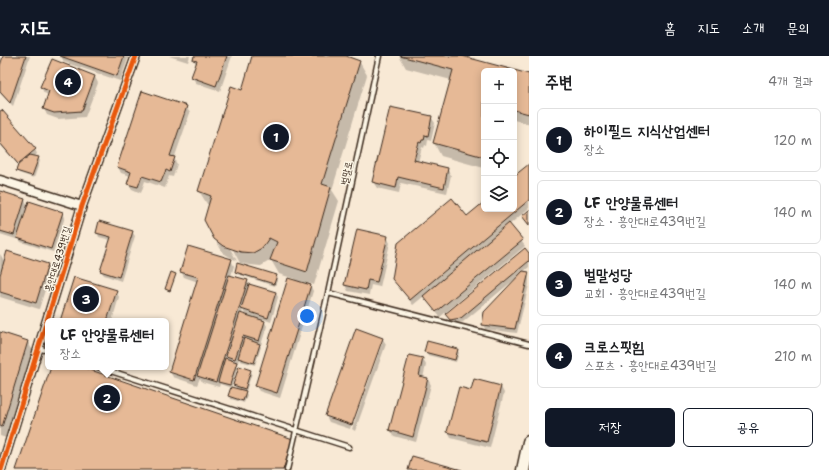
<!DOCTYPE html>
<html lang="ko">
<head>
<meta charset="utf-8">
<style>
  :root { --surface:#fff; --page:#f2f2f2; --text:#202124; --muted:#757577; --line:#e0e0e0; --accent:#111827 }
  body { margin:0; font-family:"Shantell Sans","Poor Story",sans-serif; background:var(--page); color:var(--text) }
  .controls { position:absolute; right:12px; top:12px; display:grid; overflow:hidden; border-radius:6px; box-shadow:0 2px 10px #0003 }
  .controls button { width:36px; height:36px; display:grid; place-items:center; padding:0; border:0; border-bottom:1px solid var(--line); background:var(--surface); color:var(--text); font:20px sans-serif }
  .you { position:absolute; left:307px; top:260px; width:14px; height:14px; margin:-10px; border:3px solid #fff; border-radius:50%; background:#1a73e8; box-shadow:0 0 0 6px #1a73e833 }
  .badge { display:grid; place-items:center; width:26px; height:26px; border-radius:50%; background:var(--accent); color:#fff; font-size:13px; font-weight:700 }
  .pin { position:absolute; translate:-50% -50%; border:2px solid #fff; box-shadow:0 1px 4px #0006 }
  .popup { position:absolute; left:45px; top:262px; width:124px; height:52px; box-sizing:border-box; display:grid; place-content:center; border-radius:6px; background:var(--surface); filter:drop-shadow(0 1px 3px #0005); font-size:13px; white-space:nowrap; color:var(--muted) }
  .popup b { font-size:15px; color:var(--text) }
  .popup::after { content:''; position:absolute; left:50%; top:100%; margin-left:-8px; border:8px solid transparent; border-top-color:var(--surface) }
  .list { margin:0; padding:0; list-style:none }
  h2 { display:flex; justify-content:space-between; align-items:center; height:52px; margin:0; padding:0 16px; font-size:17px }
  h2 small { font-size:13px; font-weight:400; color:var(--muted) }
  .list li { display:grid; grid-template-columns:26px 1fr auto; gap:12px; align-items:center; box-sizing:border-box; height:64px; margin:0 8px 8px; padding:0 8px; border:1px solid var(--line); border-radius:6px }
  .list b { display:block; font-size:15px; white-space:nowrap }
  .list p { margin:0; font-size:13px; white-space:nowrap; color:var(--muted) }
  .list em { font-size:13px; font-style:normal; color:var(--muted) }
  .actions { display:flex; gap:8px; padding:12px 16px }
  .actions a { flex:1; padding:9px 0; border:1px solid var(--accent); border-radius:6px; text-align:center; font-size:14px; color:var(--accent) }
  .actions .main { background:var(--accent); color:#fff }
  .icon { flex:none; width:22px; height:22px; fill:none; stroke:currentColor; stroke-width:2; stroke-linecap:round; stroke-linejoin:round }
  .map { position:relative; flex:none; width:529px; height:414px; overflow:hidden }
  header { display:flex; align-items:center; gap:24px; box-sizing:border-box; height:56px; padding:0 20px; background:var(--accent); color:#fff }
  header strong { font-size:19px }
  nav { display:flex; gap:22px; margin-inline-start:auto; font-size:14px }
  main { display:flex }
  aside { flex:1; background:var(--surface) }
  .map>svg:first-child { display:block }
  .shadow { fill:#0003; fill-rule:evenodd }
  .building { fill:#e6b996; stroke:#3b2a1e }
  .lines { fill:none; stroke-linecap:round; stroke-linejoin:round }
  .lane-casing { stroke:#3b2a1e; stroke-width:7 }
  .street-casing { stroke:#3b2a1e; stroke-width:11 }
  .secondary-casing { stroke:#3b2a1e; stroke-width:15 }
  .lane { stroke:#fcf5e5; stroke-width:4 }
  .street { stroke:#fcf5e5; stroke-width:8 }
  .secondary { stroke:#fcf5e5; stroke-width:12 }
  .cycleway-casing { stroke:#fcf5e5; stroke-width:8 }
  .cycleway { stroke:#e8590c; stroke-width:5 }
  .labels { text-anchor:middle; stroke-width:3; stroke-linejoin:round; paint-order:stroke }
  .street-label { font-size:10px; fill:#3b2a1e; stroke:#fcf5e5 }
</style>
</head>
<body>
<header>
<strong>지도</strong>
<nav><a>홈</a><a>지도</a><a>소개</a><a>문의</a></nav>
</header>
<main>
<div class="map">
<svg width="529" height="414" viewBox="0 0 529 414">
  <rect width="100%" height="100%" fill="#f8e9d5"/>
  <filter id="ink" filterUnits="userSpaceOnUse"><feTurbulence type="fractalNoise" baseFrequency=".025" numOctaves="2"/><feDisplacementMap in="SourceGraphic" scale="8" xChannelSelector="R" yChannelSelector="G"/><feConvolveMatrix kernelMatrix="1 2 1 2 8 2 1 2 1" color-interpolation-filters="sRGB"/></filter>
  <g filter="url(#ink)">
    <path class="shadow" d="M4,0H30L13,50L0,37V13Z
      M61,0H129L120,25L64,6Z
      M169,0H190L188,6Z
      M195,0H232L220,35L196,27L192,21L196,9L194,4Z
      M254,0H343L359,5L367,19L332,134L339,145L314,229L309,227L313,235L280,342L259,335L256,330L295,223L279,218L271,204L261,210L250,209L240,207L230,188L228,189L237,205L223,197L215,183L209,149L207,148L199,135L242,35Z
      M399,0H458L513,15H484V112L441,100L434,87L451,24L406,12Z
      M52,4L95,21L98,27L85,61L58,63L47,59L44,53L49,39L44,37L41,31Z
      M514,15L529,19V68L514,64Z
      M186,51L190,57L174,103L177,108L173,121L169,120L165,132L145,125L141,137L132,133L128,128L131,120L121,117L118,111Z
      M0,56L35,93L37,98L34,101L38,102L40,105L34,122L19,117L17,115L19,110L0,88Z
      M431,61L435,67L431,85L428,84L427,90L425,89L424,92L422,91L418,106L447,113L451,119L447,137L401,127L399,137L377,132L373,126Z
      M529,109V152L509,169L525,190L440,261L424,240L413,249L393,223L484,147V153H514V122Z
      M0,136L25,144L28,150L62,157L65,161L53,196L21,186L17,180L16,183L0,178Z
      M97,176H132L135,180L121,225L104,219L101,215L111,184L99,181Z
      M387,181L390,187L380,231L371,229L369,239L348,235L345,229Z
      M0,198L5,206L47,209L51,215L39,253L0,241Z
      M529,199V211L523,216L529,217V229L517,277L485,273L483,268L516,224L515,223L463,266L453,268L447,259Z
      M231,204L234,210L231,220L247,225L250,230V229L276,237L278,241L271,266L263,263L267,270L261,289L259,288L261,291L255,309L240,305L239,302L238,307L236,306L238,309L231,332L220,328L219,331L202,326L200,322L197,329L173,321L170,316L198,226L184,221L181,215ZM243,254L246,260L242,258Z
      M236,215L276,220L278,222L275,230L237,218Z
      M116,235L119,241L112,265H61Z
      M0,277L28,286L35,299L9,383L0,380Z
      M382,282L386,288L355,375L352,373L383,285H381L350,373L329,366L326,360Z
      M457,294L459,297L456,306L427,299L425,296Z
      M423,303L426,309L423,322L428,323L431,329L416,386L394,380L390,374Z
      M52,311H79L292,384L295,388L287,414H17Z
      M250,315L252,317L246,335H244L247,339L244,347L231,343L229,340L237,333L234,329Z
      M475,324L501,331L504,337L490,392L451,382L448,376L472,335Z"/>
    <path class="building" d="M3,0H26L10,47L0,36V10Z
      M60,0H124L117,20Z
      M194,0H227L216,30L191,21L197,5L193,4Z
      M252,0H346L360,5L322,128L331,131L307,216L270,204L277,186L269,182L262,192L253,197L241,196L223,190L214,183L204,164L211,140L198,135L231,30L242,34Z
      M400,0H462L529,18V58L514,54V15H484V101L433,87L453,14Z
      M52,3L95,20L82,55L54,57L43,53L49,35L40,31Z
      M142,35L187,50L170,100L175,101L170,116L166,114L161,126L142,120L138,131L127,128L131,116L117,111Z
      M390,51L432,60L428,80L425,79L424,84H422L421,87L419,86L414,104L448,112L444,132L398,121L396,132L372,126Z
      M2,54L36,93L18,108L0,87V55Z
      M30,99L39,101L32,120L16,115L18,109Z
      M529,108V144L410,244L392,223L398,187L452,142L467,160L484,146V153H514V120Z
      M0,135L25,143L14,179L0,175Z
      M29,145L63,156L51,193L17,182Z
      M529,154V169L522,160Z
      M99,165L133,175L119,221L100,215L111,181L96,177Z
      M509,167L523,184L436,256L423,240Z
      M357,173L388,180L377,226L368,224L366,234L344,229Z
      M188,190L232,203L194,324L169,316L198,221L180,216Z
      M525,192L529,197V205L461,262L450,264L445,258Z
      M7,195L48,208L36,247L0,236V219Z
      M237,207L277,219L274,228L235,216Z
      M523,215L529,216L515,273L482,269L484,256Z
      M171,216L176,218L170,235L165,233Z
      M229,219L248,224L216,326L197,320Z
      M74,221L117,234L107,265H60Z
      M288,222L311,229L277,337L255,330Z
      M249,228L276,236L268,262L241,253Z
      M240,257L265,265L259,285L243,280L235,303L226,300Z
      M356,272L383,282L352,369L325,360Z
      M0,276L28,285L2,371L0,370Z
      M244,282L260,288L254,307L238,302Z
      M427,285L458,293L455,304L424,296Z
      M409,299L423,302L419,320L428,322L413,381L389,374Z
      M225,302L237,306L230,329L218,326Z
      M239,310L251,314L245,333L233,329Z
      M51,311H82L293,383L283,414H16Z
      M474,323L501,330L487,386L447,376L459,331L471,334Z
      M231,331L246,335L243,345L228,340Z
      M412,400L462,414H408Z"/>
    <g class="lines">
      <defs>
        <path id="lane" d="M328,237L529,288
          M38,292L48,295
          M98,311L349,391
          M287,414L328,237L379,0"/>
        <path id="street" d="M0,124L82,150
          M1,414L82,150L136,0"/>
        <path id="secondary" d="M523,414L529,386"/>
      </defs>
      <use href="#lane" class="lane-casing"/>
      <use href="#street" class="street-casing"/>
      <use href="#secondary" class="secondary-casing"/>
      <use href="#lane" class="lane"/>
      <use href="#street" class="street"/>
      <use href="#secondary" class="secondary"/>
      <defs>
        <path id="cycleway" d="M1,414L82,150L136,0"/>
      </defs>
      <use href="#cycleway" class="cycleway-casing"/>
      <use href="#cycleway" class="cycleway"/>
    </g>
  </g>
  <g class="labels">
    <g class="street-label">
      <text transform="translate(346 117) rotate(-78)" y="4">벌말로</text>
      <text transform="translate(57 203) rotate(-73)" y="4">흥안대로439번길</text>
    </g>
  </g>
</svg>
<div class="controls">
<button>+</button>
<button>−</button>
<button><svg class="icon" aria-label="locate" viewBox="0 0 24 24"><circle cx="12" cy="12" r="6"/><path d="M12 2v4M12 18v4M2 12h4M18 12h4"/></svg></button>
<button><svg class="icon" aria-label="layers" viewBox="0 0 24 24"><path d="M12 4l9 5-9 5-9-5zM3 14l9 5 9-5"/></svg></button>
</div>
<div class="you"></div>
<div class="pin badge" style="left:276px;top:81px">1</div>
<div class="pin badge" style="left:107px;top:342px">2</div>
<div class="popup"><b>LF 안양물류센터</b>장소</div>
<div class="pin badge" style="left:86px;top:243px">3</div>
<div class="pin badge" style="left:68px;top:26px">4</div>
</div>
<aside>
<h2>주변<small>4개 결과</small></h2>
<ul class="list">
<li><span class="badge">1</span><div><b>하이필드 지식산업센터</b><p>장소</p></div><em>120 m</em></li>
<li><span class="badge">2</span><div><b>LF 안양물류센터</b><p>장소 · 흥안대로439번길</p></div><em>140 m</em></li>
<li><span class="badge">3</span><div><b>벌말성당</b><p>교회 · 흥안대로439번길</p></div><em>140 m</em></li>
<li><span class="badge">4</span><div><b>크로스핏힘</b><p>스포츠 · 흥안대로439번길</p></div><em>210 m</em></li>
</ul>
<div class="actions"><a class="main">저장</a><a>공유</a></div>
</aside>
</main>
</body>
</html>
